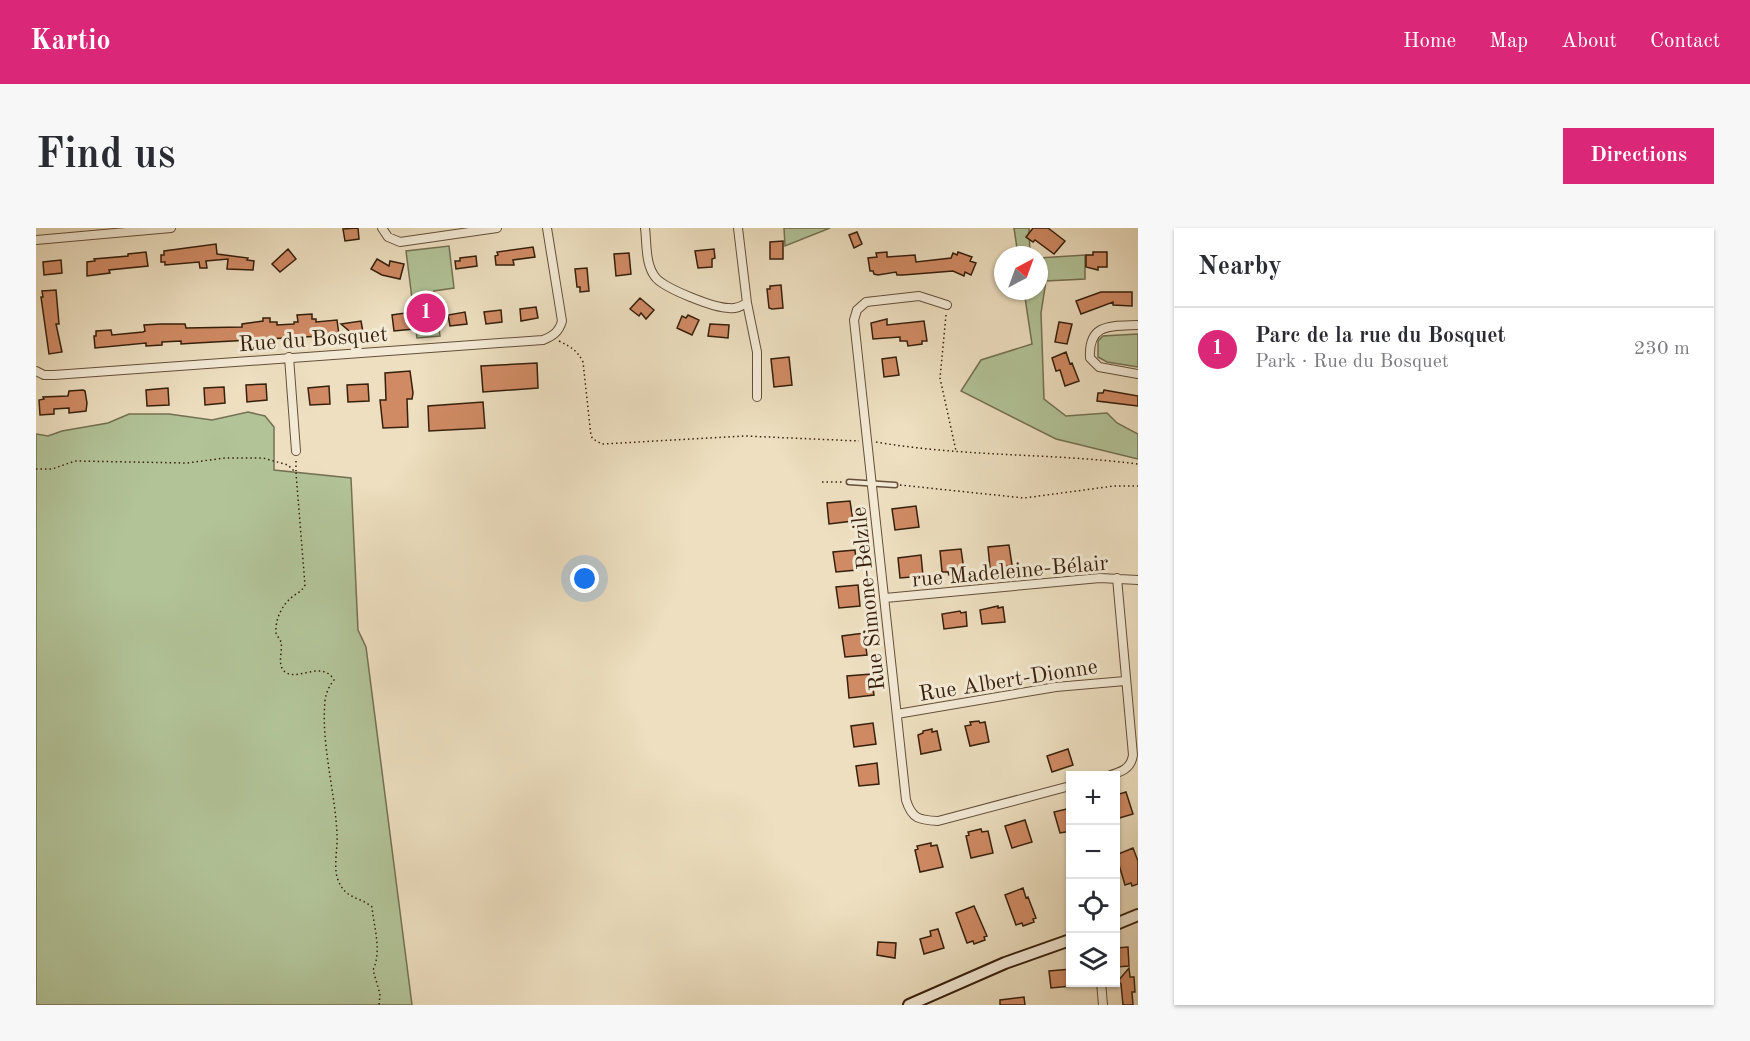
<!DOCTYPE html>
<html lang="en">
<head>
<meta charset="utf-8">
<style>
  :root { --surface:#fff; --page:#f7f7f7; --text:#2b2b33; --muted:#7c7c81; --line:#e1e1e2; --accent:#db2777 }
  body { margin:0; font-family:"Old Standard TT",serif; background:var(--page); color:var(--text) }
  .controls { position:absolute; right:18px; bottom:18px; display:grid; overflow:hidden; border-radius:0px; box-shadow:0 2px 4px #0004 }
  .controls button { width:54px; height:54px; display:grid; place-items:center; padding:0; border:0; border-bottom:2px solid var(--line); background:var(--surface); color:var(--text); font:30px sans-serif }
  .compass { position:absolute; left:958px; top:18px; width:54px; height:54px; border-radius:50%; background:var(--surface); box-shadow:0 2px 4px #0004; rotate:41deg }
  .you { position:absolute; left:549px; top:351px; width:21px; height:21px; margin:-15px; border:4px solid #fff; border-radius:50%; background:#1a73e8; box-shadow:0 0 0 9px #1a73e833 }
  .badge { display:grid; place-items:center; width:39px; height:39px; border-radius:50%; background:var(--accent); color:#fff; font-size:20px; font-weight:700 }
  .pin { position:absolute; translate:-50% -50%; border:3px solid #fff; box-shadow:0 2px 6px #0006 }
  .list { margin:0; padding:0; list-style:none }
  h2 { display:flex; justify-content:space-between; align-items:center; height:78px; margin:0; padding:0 24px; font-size:26px }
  h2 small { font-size:20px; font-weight:400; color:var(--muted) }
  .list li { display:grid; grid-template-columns:39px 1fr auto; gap:18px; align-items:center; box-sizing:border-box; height:84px; padding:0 24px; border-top:2px solid var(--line) }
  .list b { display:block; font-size:22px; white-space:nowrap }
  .list p { margin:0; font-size:20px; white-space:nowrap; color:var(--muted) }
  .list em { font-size:20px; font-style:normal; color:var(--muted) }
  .icon { flex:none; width:33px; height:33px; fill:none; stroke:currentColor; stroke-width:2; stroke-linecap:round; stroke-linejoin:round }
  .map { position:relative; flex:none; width:1102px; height:777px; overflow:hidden; border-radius:0px }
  header { display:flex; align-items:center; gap:36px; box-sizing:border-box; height:84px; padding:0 30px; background:var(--accent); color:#fff }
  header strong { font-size:28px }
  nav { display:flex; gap:33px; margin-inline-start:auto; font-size:21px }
  .intro { display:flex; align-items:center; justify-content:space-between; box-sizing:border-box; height:144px; padding:0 36px }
  h1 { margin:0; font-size:42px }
  .button { padding:15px 27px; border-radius:0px; background:var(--accent); color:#fff; font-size:21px; font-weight:700 }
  main { display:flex; gap:36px; padding:0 36px }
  aside { flex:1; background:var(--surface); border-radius:0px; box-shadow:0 2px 4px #0004 }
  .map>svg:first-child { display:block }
  .green { fill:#b2c398; stroke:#747152; stroke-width:1.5 }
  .building { fill:#d08b65; stroke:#361f0b; stroke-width:1.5 }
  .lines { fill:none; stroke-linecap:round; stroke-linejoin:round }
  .lane-casing { stroke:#644f38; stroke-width:7 }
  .street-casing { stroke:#644f38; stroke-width:10 }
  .secondary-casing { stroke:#361f0b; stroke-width:14 }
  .path { stroke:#361f0b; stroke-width:1.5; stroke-dasharray:1.5 3; stroke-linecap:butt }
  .lane { stroke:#f3ead6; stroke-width:4 }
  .street { stroke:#f3ead6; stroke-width:8 }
  .secondary { stroke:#f3ead6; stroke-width:10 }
  .labels { text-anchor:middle; stroke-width:6; stroke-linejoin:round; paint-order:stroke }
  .street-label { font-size:22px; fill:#361f0b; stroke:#f3ead6 }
</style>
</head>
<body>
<header>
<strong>Kartio</strong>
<nav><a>Home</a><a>Map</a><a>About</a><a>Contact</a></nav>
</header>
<div class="intro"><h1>Find us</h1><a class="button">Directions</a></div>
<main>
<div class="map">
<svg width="1102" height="777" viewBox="0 0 1102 777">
  <rect width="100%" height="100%" fill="#eddfc0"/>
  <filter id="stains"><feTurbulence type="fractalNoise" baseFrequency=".00333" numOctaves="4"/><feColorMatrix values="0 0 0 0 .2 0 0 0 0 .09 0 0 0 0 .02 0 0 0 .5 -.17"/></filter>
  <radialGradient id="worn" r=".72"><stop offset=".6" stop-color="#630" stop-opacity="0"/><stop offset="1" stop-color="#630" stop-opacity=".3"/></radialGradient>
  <path class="green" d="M748,0H794L749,18Z
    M978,0H993L994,26L997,27H982Z
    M413,18L418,60L398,63L404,108L381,110L370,23Z
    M1049,27V51L1010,53L1005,85L1008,171L1030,188L1071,185L1081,195L1102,206V231L1020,211L925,163L945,132L996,116L988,63H1003V30Z
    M1102,106V139L1071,134L1062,129V113L1067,108Z
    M212,184L229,188L238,199V242L315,250L322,402L330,419L376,777H0V206L12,208L26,203L72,195L93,186H133L176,192Z"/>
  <path class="building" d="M322,0L323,11L309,13L307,1Z
    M997,0H1012L1029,13L1018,26L999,12L997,14L990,9Z
    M821,4L826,16L818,20L813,7Z
    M747,13V31H734V14Z
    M180,16L181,26L212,30L211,32L218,33L217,42L191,41L192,31L170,33L171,40H164L163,34L129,37V34H125V27H128V23Z
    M497,19L499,29L477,32L478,37H460L459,28L462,27L461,24Z
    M252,21L260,31L244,44L236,36Z
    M678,21L679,30L676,31V39L662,40L659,23Z
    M110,24L112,38L73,42L74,45L51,48V34L59,33L58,31L92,28V26Z
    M851,24V29L879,27L880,34L915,30L917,25L921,27L922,24L936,29L934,33L940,35L935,47L929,44L928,48L917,43L867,47H861L860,44L842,47L838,46L837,43H834L832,30L841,29L840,25Z
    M1057,24H1071V39H1062V42L1050,39V27H1057Z
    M593,25L595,46L580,48L578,26Z
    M440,28L441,38L420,41L419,33H424V30Z
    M341,31L353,38L354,33L368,36L364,51L346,47L335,41Z
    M25,32L26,45L8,47L7,34Z
    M551,40L553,63L544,64V59H541L539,41Z
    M745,57L747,80L736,81L733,80L731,61H734V58Z
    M20,62L23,96H20L26,124L13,126L5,69H7L6,63Z
    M1065,64H1096V78L1077,77V74L1045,86L1040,73Z
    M604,70L618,82L610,91L605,85L603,88L594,81Z
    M500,79L502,90L485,93L484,81Z
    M465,82L466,94L450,96L448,84Z
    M429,84L431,96L414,98L412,87Z
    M369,85V90L377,89L378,101L358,103L356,87Z
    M276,86V91H280V94L301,92L303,107L160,115L145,116V113L126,114V117L110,118V115L59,120L58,108H60V103L75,102L76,107L107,104L109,103L108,97L125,96H149L150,100L206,99V96L227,93V90H234V94H241V97L258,96V94H262L261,87Z
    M652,87L663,92L656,107L641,100L646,88L650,90Z
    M851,91V97L888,93L891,113H886V116L872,118L871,113H864V109L837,111L835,95Z
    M325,93L327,104L321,107H318L305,96Z
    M1023,94L1036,96L1031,116L1019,114Z
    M674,96L693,97L692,110L672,108Z
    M1030,124L1034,136L1036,135L1043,153L1029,158L1024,142L1020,143L1016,130Z
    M753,129L756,157L738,159L735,131Z
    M860,129L863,147L848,149L846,131Z
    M501,135L502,160L447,164L445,138Z
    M374,143L377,165L376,171H371L372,199L347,200L344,172H350L349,145Z
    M230,156L231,172L211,174L210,157Z
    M332,156L333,173L312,174L311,157Z
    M293,158L294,176L274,177L272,160Z
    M188,159L189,175L169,177L168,160Z
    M132,160L133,177L111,178L110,162Z
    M47,162L49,163L51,175L50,183L33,185V180L18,181V186L4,187L3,172L8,171L7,169L32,168L33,163Z
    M1068,162L1102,168V178L1061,173L1062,165H1067Z
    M447,174L449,200L393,203L392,178Z
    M814,273L817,293L793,296L791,275Z
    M880,278L883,299L859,302L856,281Z
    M973,317L976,337L971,338V342L961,343L960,339L954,340L952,319Z
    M925,321L928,342H923V346L913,347L912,344H906L904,323Z
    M819,322L821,342L800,344L797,324Z
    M885,327L887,348L864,350L862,330Z
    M822,357L824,378L803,380L800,359Z
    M962,378V380L967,379L969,394L946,396L944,382Z
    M924,383L925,385L930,384L931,398L908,401L906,386Z
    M828,405L831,427L809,429L806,408Z
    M835,446L838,467L813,470L811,448Z
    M943,493L944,495L949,494L953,514L934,518L929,498L935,497L934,494Z
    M837,495L840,516L818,519L815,498Z
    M896,501V504L901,503L905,522L885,526L882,507L887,505V503Z
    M1032,521L1037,537L1016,544L1011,528Z
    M841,535L843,556L823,558L820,538Z
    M1090,564L1097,586L1080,591V567Z
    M1035,580V603L1024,605L1018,584Z
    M989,592L996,614L976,620L969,598Z
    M945,601L946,604L952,603L957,625L935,630L930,608L933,607L932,604Z
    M895,615V618L901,617L907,639L884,644L879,622L882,621L881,618Z
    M1097,620L1102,633V656L1096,658L1095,655L1089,657L1080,627Z
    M987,660L990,670L992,669L1000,690L997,691L998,694L987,698L986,695L980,697L969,667Z
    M938,678L951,708L948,709L949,712L938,716L937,713L931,715L920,685Z
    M902,701L908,720L888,726L884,711L895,708L894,703Z
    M842,714L860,715L859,730L841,727Z
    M1092,719L1093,738L1080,739V720Z
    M1093,740L1094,749H1098L1099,764H1096L1097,777H1087L1085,756L1082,753Z
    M1035,741V758L1015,760L1013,743Z
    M988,769L989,777H964V772Z"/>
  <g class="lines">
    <defs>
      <path id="lane" d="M813,254L859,257"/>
      <path id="street" d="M346,0L352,9L364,14L461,0
        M609,0C611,16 609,37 620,50C630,61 678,80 693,80C701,81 705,78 711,75
        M702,0L711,75L721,124V169
        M0,12L135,0
        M911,77L883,68L830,74L821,82L818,92L870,572C876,591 883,592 902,593L1034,558
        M1102,97C1075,98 1052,95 1054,130L1063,139L1102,146
        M253,129L260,223
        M0,143L8,147H18L507,112C517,108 523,104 526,93L511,0
        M849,370L1064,350L1102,352
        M861,486L1020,459L1089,453
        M1072,548C1085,544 1095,541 1097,527L1081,350
        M1065,754L1067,777"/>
      <path id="secondary" d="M1080,696L1102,687
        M873,777L969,735L1034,712"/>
    </defs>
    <use href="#lane" class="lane-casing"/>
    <use href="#street" class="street-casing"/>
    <use href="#secondary" class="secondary-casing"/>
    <path class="path" d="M910,87L904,150L920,223
      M523,113C535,119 541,122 547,134L555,208L557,211L566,216L709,208L823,213
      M840,214C927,229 1015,225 1102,236
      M260,233V243
      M0,241H16L39,233L151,235L189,230H227L252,237L260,245L269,357C266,364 260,365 255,370C245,378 239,393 240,405C241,408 244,411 245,414C247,422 241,436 248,443C260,455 286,431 298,452C293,458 290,465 289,473C285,516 299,563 301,606C302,620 297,639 302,652C310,672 323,668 336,679C338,700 346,723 337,742L344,766L343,777
      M786,254H806
      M864,257L988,270L1078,258H1102"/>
    <use href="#lane" class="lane"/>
    <use href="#street" class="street"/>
    <use href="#secondary" class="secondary"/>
  </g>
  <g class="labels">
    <g class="street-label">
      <text transform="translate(277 110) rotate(-4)" y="8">Rue du Bosquet</text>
      <text transform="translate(974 342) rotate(-5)" y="8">rue Madeleine-Bélair</text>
      <text transform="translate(831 371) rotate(-96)" y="8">Rue Simone-Belzile</text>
      <text transform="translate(972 451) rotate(-9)" y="8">Rue Albert-Dionne</text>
    </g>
  </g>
  <rect width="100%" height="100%" filter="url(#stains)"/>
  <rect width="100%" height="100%" fill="url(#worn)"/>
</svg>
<div class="controls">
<button>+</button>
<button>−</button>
<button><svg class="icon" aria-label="locate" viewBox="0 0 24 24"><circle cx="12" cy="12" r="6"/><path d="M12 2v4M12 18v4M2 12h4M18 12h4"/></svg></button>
<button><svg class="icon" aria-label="layers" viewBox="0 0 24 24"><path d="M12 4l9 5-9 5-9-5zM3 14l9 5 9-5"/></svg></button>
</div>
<svg class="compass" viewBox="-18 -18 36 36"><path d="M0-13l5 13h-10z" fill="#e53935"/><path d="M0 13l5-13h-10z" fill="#7c7c81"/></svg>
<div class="you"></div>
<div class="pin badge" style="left:390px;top:85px">1</div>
</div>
<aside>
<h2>Nearby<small></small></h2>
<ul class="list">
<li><span class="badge">1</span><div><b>Parc de la rue du Bosquet</b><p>Park · Rue du Bosquet</p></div><em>230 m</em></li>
</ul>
</aside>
</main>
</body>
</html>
